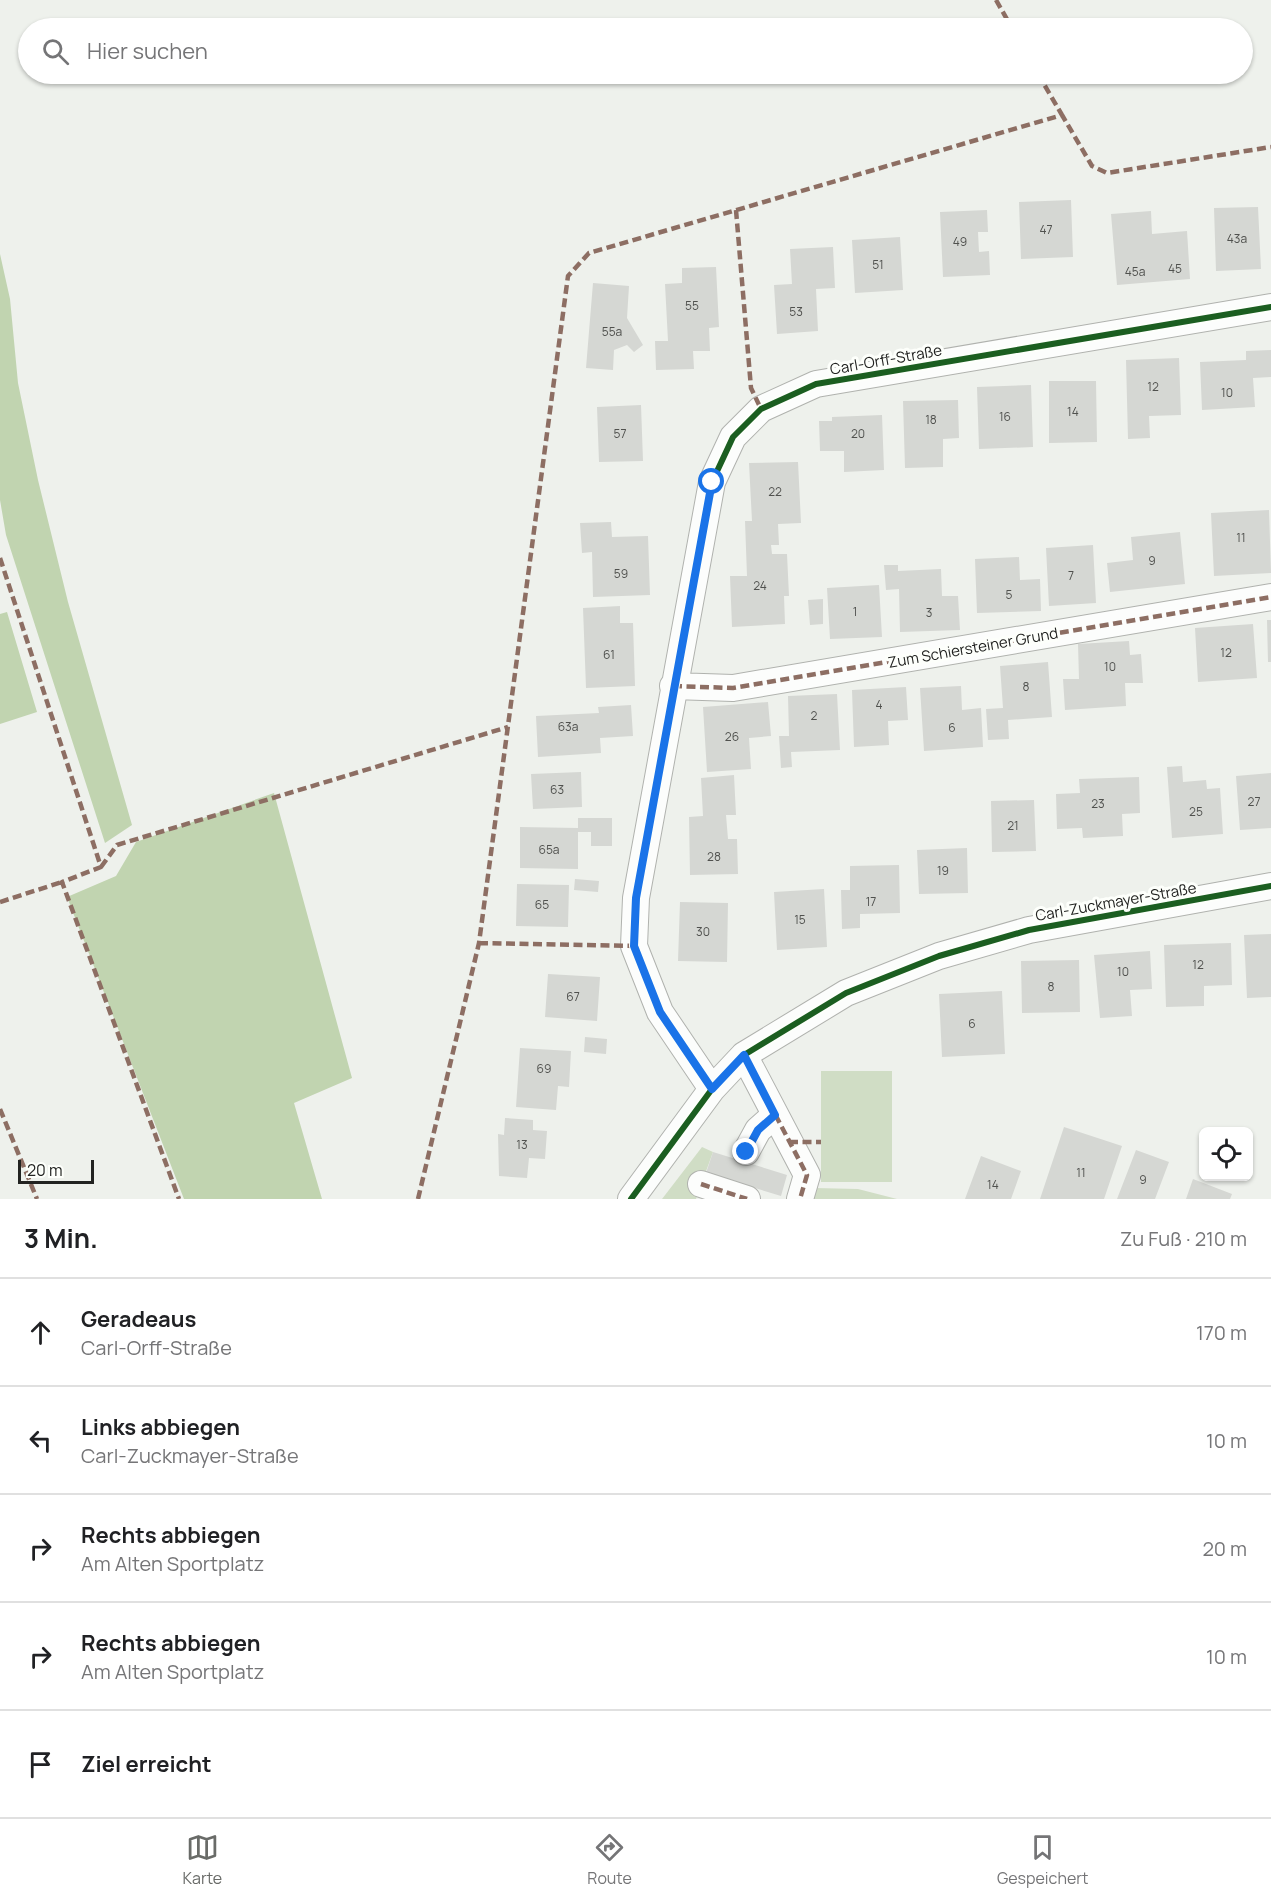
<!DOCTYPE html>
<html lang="de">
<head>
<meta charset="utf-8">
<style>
  :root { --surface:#fff; --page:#f6f6f6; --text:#202124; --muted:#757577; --line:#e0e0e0; --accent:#696b68 }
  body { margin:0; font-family:Manrope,sans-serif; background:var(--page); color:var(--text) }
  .controls { position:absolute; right:18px; bottom:18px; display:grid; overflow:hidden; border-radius:9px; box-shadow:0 2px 4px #0004 }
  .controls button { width:54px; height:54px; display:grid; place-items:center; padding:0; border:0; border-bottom:2px solid var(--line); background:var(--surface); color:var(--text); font:30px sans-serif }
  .scale { position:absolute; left:18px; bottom:15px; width:76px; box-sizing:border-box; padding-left:6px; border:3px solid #222321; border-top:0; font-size:16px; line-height:21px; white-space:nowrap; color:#222321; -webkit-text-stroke:4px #fdfffb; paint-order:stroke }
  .stop { position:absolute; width:18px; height:18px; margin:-14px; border:4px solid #1a73e8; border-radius:50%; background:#fff }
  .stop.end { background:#1a73e8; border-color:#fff; box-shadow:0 2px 6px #0008 }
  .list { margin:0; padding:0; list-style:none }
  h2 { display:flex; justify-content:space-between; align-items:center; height:78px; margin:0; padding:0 24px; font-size:26px }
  h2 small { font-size:20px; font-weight:400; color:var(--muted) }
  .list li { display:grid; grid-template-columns:39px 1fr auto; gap:18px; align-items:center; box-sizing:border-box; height:108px; padding:0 24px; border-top:2px solid var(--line) }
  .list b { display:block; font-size:22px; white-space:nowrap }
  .list p { margin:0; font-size:20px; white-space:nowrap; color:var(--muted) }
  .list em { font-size:20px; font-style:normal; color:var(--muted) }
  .icon { flex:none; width:33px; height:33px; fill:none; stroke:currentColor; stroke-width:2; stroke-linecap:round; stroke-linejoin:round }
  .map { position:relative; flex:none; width:1271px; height:1199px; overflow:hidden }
  .search { position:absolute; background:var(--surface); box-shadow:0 2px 4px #0004; left:18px; right:18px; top:18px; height:66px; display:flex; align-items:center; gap:15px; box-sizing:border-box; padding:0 21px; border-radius:33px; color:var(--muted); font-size:22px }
  .sheet { height:618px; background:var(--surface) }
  nav { display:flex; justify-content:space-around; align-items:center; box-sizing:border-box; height:84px; border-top:2px solid var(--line); background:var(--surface); font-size:16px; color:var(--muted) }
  nav a { display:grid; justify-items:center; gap:3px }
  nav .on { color:var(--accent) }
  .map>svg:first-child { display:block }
  .green { fill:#d0ddc5 }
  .forest { fill:#c1d4b0 }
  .building { fill:#d5d7d3 }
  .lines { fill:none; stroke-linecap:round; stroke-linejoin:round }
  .minor-casing { stroke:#b0b2ae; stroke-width:28 }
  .minor { stroke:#fcfdfc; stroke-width:26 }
  .quiet { stroke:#8d6e63; stroke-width:4.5; stroke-dasharray:9 4.5; stroke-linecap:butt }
  .cycleway-casing { stroke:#fdfffb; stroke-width:10 }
  .cycleway { stroke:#1b5e20; stroke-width:6 }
  .route { stroke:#1a73e8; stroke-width:8 }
  .labels { text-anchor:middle; stroke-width:6; stroke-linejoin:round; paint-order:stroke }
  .number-label { font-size:12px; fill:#50514e }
  .street-label { font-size:15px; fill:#222321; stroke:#fdfffb }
</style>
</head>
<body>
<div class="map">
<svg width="1271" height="1199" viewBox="0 0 1271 1199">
  <rect width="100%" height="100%" fill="#eef1ec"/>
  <path class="green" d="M821,1071H892V1182H821Z
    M702,1147L713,1152L696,1199H662Z
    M815,1188L858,1189L897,1199H811Z"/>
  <path class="forest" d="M0,254L10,299L18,383L38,480L68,602L132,825L105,843L6,535L0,500Z
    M7,612L37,712L0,724V614Z
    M274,793L352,1078L294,1103L322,1199H184L67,897L116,876L136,842Z"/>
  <path class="building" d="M1071,200L1073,257L1021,259L1019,202Z
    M1258,207L1261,269L1216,271L1214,208Z
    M987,210L988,232H978L979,252L989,251L990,275L943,277L940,212Z
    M1151,211L1152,234L1187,231L1190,279L1117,285L1111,214Z
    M900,237L903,290L855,293L852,240Z
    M833,247L835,288L816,289L818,331L777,334L774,285L792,284L790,249Z
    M716,267L719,327L709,328L710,351H693L694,369L656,370L655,341H668L665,284L682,283V268Z
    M593,283L629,286L627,318L643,345L634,352L627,345L614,350L613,370L586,368Z
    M1271,350V377L1253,378L1255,407L1202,410L1200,362L1246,360V351Z
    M1179,358L1181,415L1149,416L1150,438L1128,439L1126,360Z
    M1049,381H1096L1097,442L1049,443Z
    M1031,385L1033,447L979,449L977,387Z
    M958,400L959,438L943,439V467L905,468L903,401Z
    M641,405L643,461L599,462L597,407Z
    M882,415L884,470L844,472V451H820L819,421H832V417Z
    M798,462L801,523L778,524L779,545H771L772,554H787L789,596H784L785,624L732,627L730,576H747L745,521H752L749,463Z
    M1269,510L1271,573L1214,576L1211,513Z
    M611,522L612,537L648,536L650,595L593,597L592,552L582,553L580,523Z
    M1180,532L1185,584L1110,592L1107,563L1133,560L1131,537Z
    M1093,545L1096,603L1049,606L1046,548Z
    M1019,557L1020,580L1040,579L1041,611L977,613L975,559Z
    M884,565H898V571L941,569L942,596H958L960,630L900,632L899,589L886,590Z
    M879,585L882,637L830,639L827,588Z
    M823,599V624L810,625L808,600Z
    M620,606V623H633L635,686L586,688L583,608Z
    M1267,620H1271V662H1268Z
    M1253,624L1257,678L1198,682L1195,628Z
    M1129,641L1130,655L1141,654L1143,683H1125L1126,706L1065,710L1063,679H1079L1078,644Z
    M1048,662L1052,717L1008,720L1009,739L988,740L986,709L1003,708L1000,666Z
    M961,686L962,710L981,708L983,747L924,751L920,688Z
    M906,687L908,720L888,721L889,745L854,747L852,690Z
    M837,694L840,750L791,752L792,767L781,768L779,736H789L788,696Z
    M768,702L771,736L749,738L751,769L707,772L703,707Z
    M631,705L633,736L600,738L601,753L538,757L536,716L599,713L598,707Z
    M1182,766L1183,782L1206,780L1207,789L1220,788L1223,834L1172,838L1167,767Z
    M581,772L582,807L533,809L531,774Z
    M1271,773V828L1240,830L1236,776Z
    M734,775L736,815H726L728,839H737L738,874L690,875L689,817L703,816L701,778Z
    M1139,777L1140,813L1122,814L1123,836L1083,838L1082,828L1057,829L1056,794L1080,793L1079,779Z
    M1034,800L1036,851L992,852L991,801Z
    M578,818H612V846H591V832H578V869L520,868V827L578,828Z
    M967,848L968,893L919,894L917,850Z
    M899,865L900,913L860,914V928L842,929L841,890H850V866Z
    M575,879L599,881L598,892L574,890Z
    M517,884L569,885L568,927L516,926Z
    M824,889L827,947L777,950L774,892Z
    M680,902L728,903L727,962L678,961Z
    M1271,934V997L1247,998L1244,935Z
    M1231,943L1232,985L1204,986V1006L1166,1007L1164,945Z
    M1150,951L1152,989L1130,990L1132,1016L1100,1018L1094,955Z
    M1079,960L1080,1012L1022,1013L1021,961Z
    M548,974L600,977L597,1021L545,1017Z
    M1002,991L1005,1054L942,1057L939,994Z
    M585,1037L607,1039L606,1054L584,1052Z
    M520,1048L571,1051L569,1087L558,1086L556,1110L516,1107Z
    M505,1118L533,1120V1130L547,1131L545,1159L529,1158L527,1178L499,1176L498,1134L504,1135Z
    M1064,1127L1122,1146L1104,1199H1040Z
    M1136,1150L1169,1162L1155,1199H1117Z
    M713,1152L787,1175L781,1196L706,1173Z
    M981,1156L1021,1171L1011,1199H965Z
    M1193,1179L1232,1194L1230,1199H1186Z"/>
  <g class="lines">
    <defs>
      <path id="minor" d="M673,686L733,688L1271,597
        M744,1055L807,1175L800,1199
        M712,1089L660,1012L634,946L636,898L712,482L733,437L761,409L816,384L1271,307
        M746,1152L758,1130L775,1115
        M701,1184L747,1199
        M631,1199L712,1089L744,1055L846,993L939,956L1029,930L1271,886"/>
    </defs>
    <use href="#minor" class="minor-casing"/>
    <use href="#minor" class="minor"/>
    <path class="quiet" d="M996,0L1012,28
      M1038,74L1062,115
      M736,210L751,388L761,409
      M0,558L101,867L62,882L179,1199
      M673,686L733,688L1271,597
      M101,867L117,845L508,727
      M0,902L62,882
      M479,943L634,946
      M744,1055L807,1175L800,1199
      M0,1109L37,1199
      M789,1142H821
      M746,1152L758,1130L775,1115
      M701,1184L747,1199
      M418,1199L479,943L568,276L589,253L1062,115L1092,166L1107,173L1271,147"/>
    <defs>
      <path id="cycleway" d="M712,1089L660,1012L634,946L636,898L712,482L733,437L761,409L816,384L1271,307
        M631,1199L712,1089L744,1055L846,993L939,956L1029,930L1271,886"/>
    </defs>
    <use href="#cycleway" class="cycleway-casing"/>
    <use href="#cycleway" class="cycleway"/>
  </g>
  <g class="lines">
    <path class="route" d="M712,482L636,898L634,946L660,1012L712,1089L744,1055L775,1115L758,1130L746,1152"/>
  </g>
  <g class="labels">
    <g class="number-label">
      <text x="1046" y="234">47</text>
      <text x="1237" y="243">43a</text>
      <text x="960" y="246">49</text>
      <text x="878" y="269">51</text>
      <text x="1175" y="273">45</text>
      <text x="1135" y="276">45a</text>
      <text x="692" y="310">55</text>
      <text x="796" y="316">53</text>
      <text x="612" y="336">55a</text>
      <text x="1153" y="391">12</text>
      <text x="1227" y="397">10</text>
      <text x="1073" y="416">14</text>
      <text x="1005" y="421">16</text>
      <text x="931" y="424">18</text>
      <text x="620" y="438">57</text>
      <text x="858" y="438">20</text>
      <text x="775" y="496">22</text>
      <text x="1241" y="542">11</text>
      <text x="1152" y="565">9</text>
      <text x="621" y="578">59</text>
      <text x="1071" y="580">7</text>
      <text x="760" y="590">24</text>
      <text x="1009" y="599">5</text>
      <text x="855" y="616">1</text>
      <text x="929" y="617">3</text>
      <text x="1226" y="657">12</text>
      <text x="609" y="659">61</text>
      <text x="1110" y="671">10</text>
      <text x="1026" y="691">8</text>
      <text x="879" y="709">4</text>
      <text x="814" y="720">2</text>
      <text x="568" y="731">63a</text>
      <text x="952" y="732">6</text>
      <text x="732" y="741">26</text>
      <text x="557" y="794">63</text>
      <text x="1254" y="806">27</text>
      <text x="1098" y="808">23</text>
      <text x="1196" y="816">25</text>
      <text x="1013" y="830">21</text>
      <text x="549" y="854">65a</text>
      <text x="714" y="861">28</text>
      <text x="943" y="875">19</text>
      <text x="871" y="906">17</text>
      <text x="542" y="909">65</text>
      <text x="800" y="924">15</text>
      <text x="703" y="936">30</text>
      <text x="1198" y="969">12</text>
      <text x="1123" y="976">10</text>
      <text x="1051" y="991">8</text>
      <text x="573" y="1001">67</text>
      <text x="972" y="1028">6</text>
      <text x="544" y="1073">69</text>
      <text x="522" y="1149">13</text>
      <text x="1081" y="1177">11</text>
      <text x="1143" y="1184">9</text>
      <text x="993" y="1189">14</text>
    </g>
    <g class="street-label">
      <text transform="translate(886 360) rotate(-10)" y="5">Carl-Orff-Straße</text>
      <text transform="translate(973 648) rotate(-10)" y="5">Zum Schiersteiner Grund</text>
      <text transform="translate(1116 902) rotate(-10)" y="5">Carl-Zuckmayer-Straße</text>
    </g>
  </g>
</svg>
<div class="controls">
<button><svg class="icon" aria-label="locate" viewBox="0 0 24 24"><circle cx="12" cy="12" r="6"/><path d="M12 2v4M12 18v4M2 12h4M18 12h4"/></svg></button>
</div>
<div class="scale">20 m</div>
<div class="stop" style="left:712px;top:482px"></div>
<div class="stop end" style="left:746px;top:1152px"></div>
<div class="search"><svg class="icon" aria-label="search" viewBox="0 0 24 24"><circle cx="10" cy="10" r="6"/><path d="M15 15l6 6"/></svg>Hier suchen</div>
</div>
<section class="sheet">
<h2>3 Min.<small>Zu Fuß · 210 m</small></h2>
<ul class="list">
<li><svg class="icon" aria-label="ahead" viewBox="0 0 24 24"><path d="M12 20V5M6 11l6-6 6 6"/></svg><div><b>Geradeaus</b><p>Carl-Orff-Straße</p></div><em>170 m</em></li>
<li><svg class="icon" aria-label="left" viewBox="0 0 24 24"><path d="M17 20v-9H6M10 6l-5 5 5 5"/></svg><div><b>Links abbiegen</b><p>Carl-Zuckmayer-Straße</p></div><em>10 m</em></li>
<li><svg class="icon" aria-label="right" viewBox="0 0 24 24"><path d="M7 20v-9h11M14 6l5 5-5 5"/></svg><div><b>Rechts abbiegen</b><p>Am Alten Sportplatz</p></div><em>20 m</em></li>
<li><svg class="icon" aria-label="right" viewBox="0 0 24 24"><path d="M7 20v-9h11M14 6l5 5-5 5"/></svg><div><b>Rechts abbiegen</b><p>Am Alten Sportplatz</p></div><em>10 m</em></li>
<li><svg class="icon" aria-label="arrive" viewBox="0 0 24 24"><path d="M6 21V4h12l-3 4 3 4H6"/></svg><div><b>Ziel erreicht</b></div></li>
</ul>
</section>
<nav>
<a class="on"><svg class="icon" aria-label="map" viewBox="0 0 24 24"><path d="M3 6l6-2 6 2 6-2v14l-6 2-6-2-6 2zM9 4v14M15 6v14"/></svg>Karte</a>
<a><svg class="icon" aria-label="directions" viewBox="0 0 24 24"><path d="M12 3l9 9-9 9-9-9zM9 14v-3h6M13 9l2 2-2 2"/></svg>Route</a>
<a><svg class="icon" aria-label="saved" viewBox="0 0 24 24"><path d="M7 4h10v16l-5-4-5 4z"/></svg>Gespeichert</a>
</nav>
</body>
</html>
